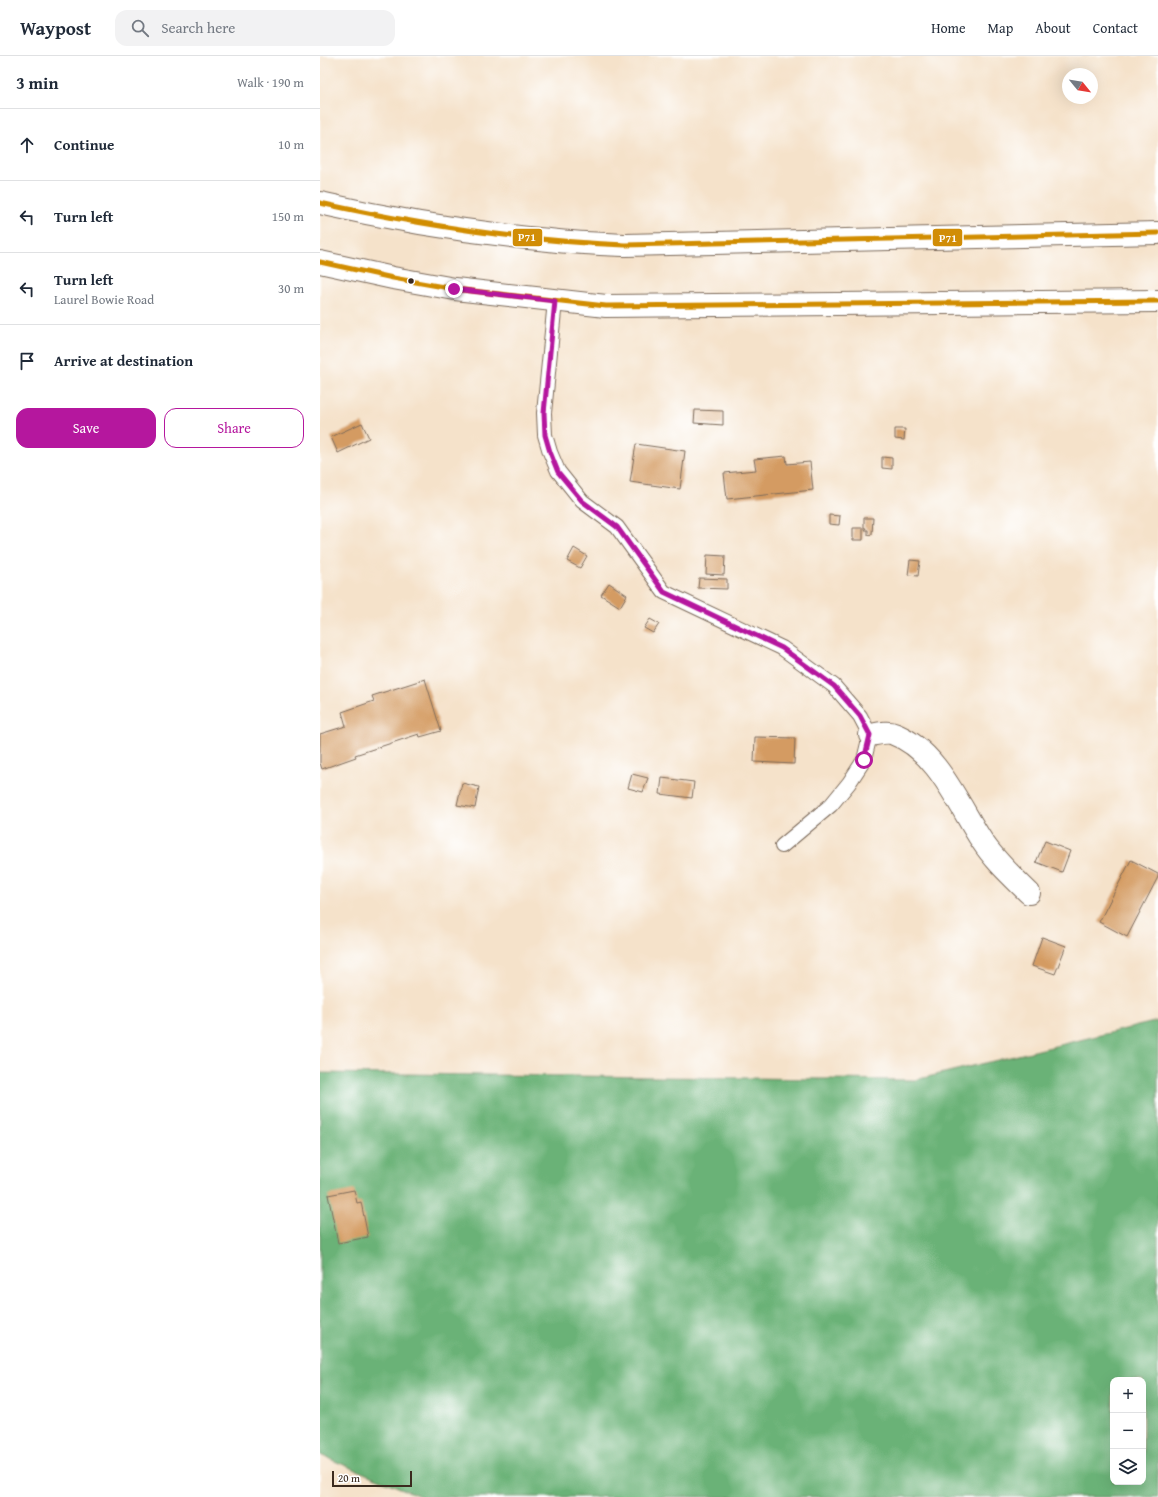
<!DOCTYPE html>
<html lang="en">
<head>
<meta charset="utf-8">
<style>
  :root { --surface:#fff; --page:#f2f2f3; --text:#1f2937; --muted:#747a83; --line:#e0e1e3; --accent:#b5179e }
  body { margin:0; font-family:"Gentium Book Plus",serif; background:var(--page); color:var(--text) }
  .controls { position:absolute; right:12px; bottom:12px; display:grid; overflow:hidden; border-radius:8px; box-shadow:0 4px 16px #0002 }
  .controls button { width:36px; height:36px; display:grid; place-items:center; padding:0; border:0; border-bottom:1px solid var(--line); background:var(--surface); color:var(--text); font:20px sans-serif }
  .compass { position:absolute; left:742px; top:12px; width:36px; height:36px; border-radius:50%; background:var(--surface); box-shadow:0 4px 16px #0002; rotate:120deg }
  .scale { position:absolute; left:12px; bottom:10px; width:80px; box-sizing:border-box; padding-left:4px; border:2px solid #3b2a1e; border-top:0; font-size:11px; line-height:14px; white-space:nowrap; color:#3b2a1e; -webkit-text-stroke:3px #fff; paint-order:stroke }
  .stop { position:absolute; width:12px; height:12px; margin:-9px; border:3px solid #b5179e; border-radius:50%; background:#fff }
  .stop.end { background:#b5179e; border-color:#fff; box-shadow:0 1px 4px #0008 }
  .list { margin:0; padding:0; list-style:none }
  h2 { display:flex; justify-content:space-between; align-items:center; height:52px; margin:0; padding:0 16px; font-size:17px }
  h2 small { font-size:13px; font-weight:400; color:var(--muted) }
  .list li { display:grid; grid-template-columns:26px 1fr auto; gap:12px; align-items:center; box-sizing:border-box; height:72px; padding:0 16px; border-top:1px solid var(--line) }
  .list b { display:block; font-size:15px; white-space:nowrap }
  .list p { margin:0; font-size:13px; white-space:nowrap; color:var(--muted) }
  .list em { font-size:13px; font-style:normal; color:var(--muted) }
  .actions { display:flex; gap:8px; padding:12px 16px }
  .actions a { flex:1; padding:9px 0; border:1px solid var(--accent); border-radius:12px; text-align:center; font-size:14px; color:var(--accent) }
  .actions .main { background:var(--accent); color:#fff }
  .icon { flex:none; width:22px; height:22px; fill:none; stroke:currentColor; stroke-width:2; stroke-linecap:round; stroke-linejoin:round }
  .map { position:relative; flex:none; width:838px; height:1441px; overflow:hidden }
  header { display:flex; align-items:center; gap:24px; box-sizing:border-box; height:56px; padding:0 20px; background:var(--surface); border-bottom:1px solid var(--line) }
  header strong { font-size:19px }
  nav { display:flex; gap:22px; margin-inline-start:auto; font-size:14px }
  .search { width:280px; height:36px; background:var(--page); display:flex; align-items:center; gap:10px; box-sizing:border-box; padding:0 14px; border-radius:12px; color:var(--muted); font-size:15px }
  main { display:flex }
  aside { flex:1; background:var(--surface) }
  .map>svg:first-child { display:block }
  .forest { fill:#6bb277; stroke:#536e4a; fill-rule:evenodd }
  .building { fill:#d49b62 }
  .lines { fill:none; stroke-linecap:round; stroke-linejoin:round }
  .service-casing { stroke:#7c6a5a; stroke-width:16 }
  .minor-casing { stroke:#7c6a5a; stroke-width:24 }
  .primary-casing { stroke:#7c6a5a; stroke-width:24 }
  .service { stroke:#fff; stroke-width:14 }
  .minor { stroke:#fff; stroke-width:22 }
  .primary { stroke:#fff; stroke-width:22 }
  .bus-1-casing { stroke:#fff; stroke-width:8 }
  .bus-1 { stroke:#d18d06; stroke-width:5 }
  .route { stroke:#b5179e; stroke-width:5 }
  .bus-dot { fill:#3b2a1e; stroke:#fff; stroke-width:1.5 }
  .line-badge { stroke:#fff; stroke-width:1.5 }
  .badge-label { font-size:11px; text-anchor:middle; font-weight:bold; fill:#fff }
</style>
</head>
<body>
<header>
<strong>Waypost</strong>
<div class="search"><svg class="icon" aria-label="search" viewBox="0 0 24 24"><circle cx="10" cy="10" r="6"/><path d="M15 15l6 6"/></svg>Search here</div>
<nav><a>Home</a><a>Map</a><a>About</a><a>Contact</a></nav>
</header>
<main>
<aside>
<h2>3 min<small>Walk · 190 m</small></h2>
<ul class="list">
<li><svg class="icon" aria-label="ahead" viewBox="0 0 24 24"><path d="M12 20V5M6 11l6-6 6 6"/></svg><div><b>Continue</b></div><em>10 m</em></li>
<li><svg class="icon" aria-label="left" viewBox="0 0 24 24"><path d="M17 20v-9H6M10 6l-5 5 5 5"/></svg><div><b>Turn left</b></div><em>150 m</em></li>
<li><svg class="icon" aria-label="left" viewBox="0 0 24 24"><path d="M17 20v-9H6M10 6l-5 5 5 5"/></svg><div><b>Turn left</b><p>Laurel Bowie Road</p></div><em>30 m</em></li>
<li><svg class="icon" aria-label="arrive" viewBox="0 0 24 24"><path d="M6 21V4h12l-3 4 3 4H6"/></svg><div><b>Arrive at destination</b></div></li>
</ul>
<div class="actions"><a class="main">Save</a><a>Share</a></div>
</aside>
<div class="map">
<svg width="838" height="1441" viewBox="0 0 838 1441">
  <rect width="100%" height="100%" fill="#fff"/>
  <filter id="ink" filterUnits="userSpaceOnUse"><feTurbulence type="fractalNoise" baseFrequency=".025" numOctaves="2"/><feDisplacementMap in="SourceGraphic" scale="8" xChannelSelector="R" yChannelSelector="G"/><feConvolveMatrix kernelMatrix="1 2 1 2 8 2 1 2 1" color-interpolation-filters="sRGB"/></filter>
  <filter id="wash" filterUnits="userSpaceOnUse"><feTurbulence type="fractalNoise" baseFrequency=".012" numOctaves="4" result="noise"/><feDisplacementMap in="SourceGraphic" scale="16" xChannelSelector="R" yChannelSelector="G"/><feGaussianBlur stdDeviation="0.9" result="paint"/><feColorMatrix in="noise" values="0 0 0 0 0 0 0 0 0 0 0 0 0 0 0 0 0 1.4 0 .05"/><feComposite in="paint" operator="in"/></filter>
  <g filter="url(#wash)">
    <rect width="100%" height="100%" fill="#f5e2ca"/>
    <path class="forest" d="M838,965V1441H102L0,1399V1017L595,1024ZM793,1324H823V1426H793Z"/>
    <g id="blocks">
      <path class="building" d="M375,354L403,355V369L374,367Z
        M42,367L49,382L18,397L11,381Z
        M575,373H585L584,384L575,383Z
        M316,388L365,395L360,433L310,426Z
        M466,400L467,408L490,406L493,434L407,443L404,417L436,414L434,403Z
        M562,401L572,402V413L562,412Z
        M509,459L520,460L519,469L509,468Z
        M544,462H553L552,478L548,479V474H545L546,472H544Z
        M533,472H543V484H533Z
        M254,492L267,500L260,512L247,505Z
        M387,499L405,500L404,519L386,518Z
        M590,504L600,505L598,520L588,519Z
        M379,522L407,523V533L378,532Z
        M289,527L307,539L300,551L281,539Z
        M330,563L339,568L333,577L324,572Z
        M105,623L121,675L100,681L99,678L35,699L36,701L2,713L0,707V678L26,670L22,656L54,645L52,640Z
        M435,681L475,682L474,708L434,706Z
        M312,718L328,722L323,736L308,732Z
        M342,722L374,726L372,742L340,738Z
        M142,727L159,731L155,752L137,749Z
        M725,785L750,795L742,816L716,806Z
        M811,804L838,818V821L807,881L779,866Z
        M722,881L746,890L735,918L712,910Z
        M34,1134L37,1147L41,1146L48,1181L18,1187L8,1139Z"/>
    </g>
  </g>
  <g filter="url(#ink)">
    <use href="#blocks" fill-opacity="0" stroke="#7c6a5a" stroke-width="1"/>
    <g class="lines">
      <defs>
        <path id="service" d="M235,245L224,357L225,379L230,396L238,415L262,445L297,471L344,536L462,592L514,630L540,660L550,679L544,704L529,727L511,749L462,790"/>
        <path id="minor" d="M550,679C557,678 568,675 574,678C617,694 639,750 662,785C675,805 693,821 709,837"/>
        <path id="primary" d="M0,147C74,164 153,177 229,184C254,187 280,188 305,189L838,177
          M0,206L73,222L135,233L286,250L838,245"/>
      </defs>
      <use href="#service" class="service-casing"/>
      <use href="#minor" class="minor-casing"/>
      <use href="#primary" class="primary-casing"/>
      <use href="#service" class="service"/>
      <use href="#minor" class="minor"/>
      <use href="#primary" class="primary"/>
      <defs>
        <path id="bus-1" d="M0,147C100,169 202,185 305,189L838,177
          M0,206L73,222L135,233L286,250L838,245"/>
      </defs>
      <use href="#bus-1" class="bus-1-casing"/>
      <use href="#bus-1" class="bus-1"/>
    </g>
  </g>
  <g class="lines" filter="url(#ink)">
    <path class="route" d="M134,233L235,245L224,357L225,379L230,396L238,416L262,445L297,471L344,536L462,592L514,630L540,660L550,679L544,704"/>
  </g>
  <circle class="bus-dot" cx="91" cy="225" r="3.5"/>
  <g class="line-badge">
    <rect x="192" y="172" width="31" height="19" rx="4" fill="#d18d06"/>
    <rect x="612" y="172" width="31" height="19" rx="4" fill="#d18d06"/>
  </g>
  <g class="badge-label">
    <text x="207" y="185">P71</text>
    <text x="628" y="186">P71</text>
  </g>
</svg>
<div class="controls">
<button>+</button>
<button>−</button>
<button><svg class="icon" aria-label="layers" viewBox="0 0 24 24"><path d="M12 4l9 5-9 5-9-5zM3 14l9 5 9-5"/></svg></button>
</div>
<svg class="compass" viewBox="-18 -18 36 36"><path d="M0-13l5 13h-10z" fill="#e53935"/><path d="M0 13l5-13h-10z" fill="#747a83"/></svg>
<div class="scale">20 m</div>
<div class="stop" style="left:544px;top:704px"></div>
<div class="stop end" style="left:134px;top:233px"></div>
</div>
</main>
</body>
</html>
